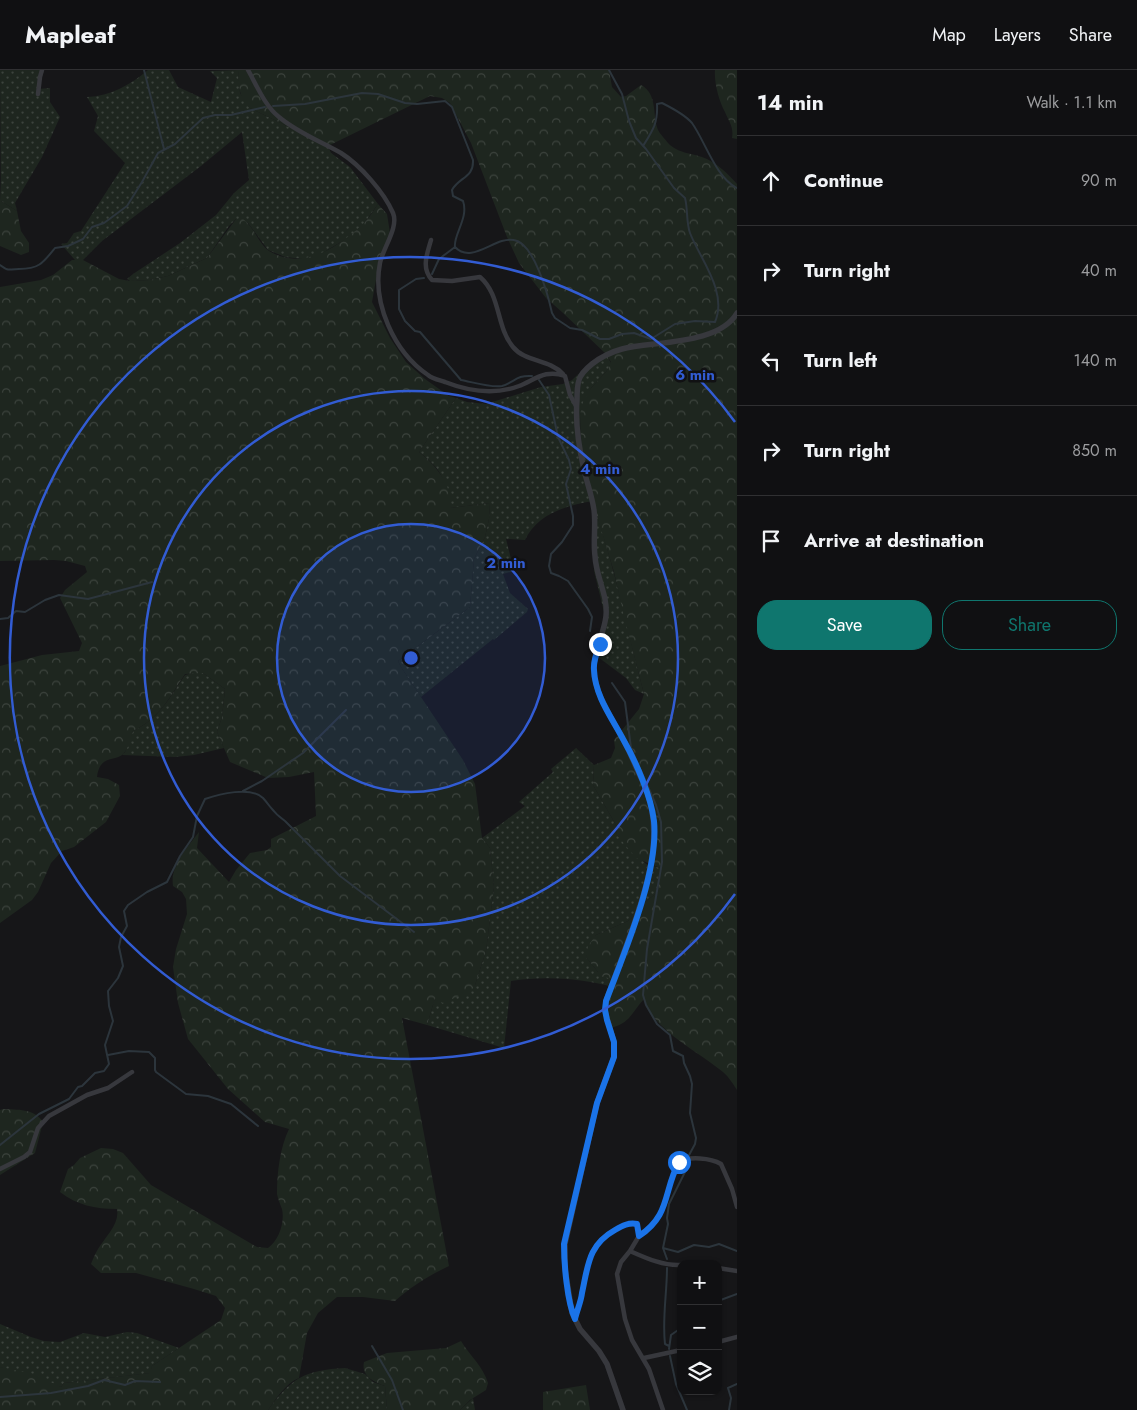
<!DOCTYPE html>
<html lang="en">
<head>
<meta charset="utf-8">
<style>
  :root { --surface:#101012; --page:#1e1e20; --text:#f1f3f6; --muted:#9c9d9f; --line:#303032; --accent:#0f766e }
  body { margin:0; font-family:Jost,sans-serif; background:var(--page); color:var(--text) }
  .controls { position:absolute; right:15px; bottom:15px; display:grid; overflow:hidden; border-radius:10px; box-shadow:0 1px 4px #0004 }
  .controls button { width:45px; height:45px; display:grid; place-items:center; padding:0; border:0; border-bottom:1px solid var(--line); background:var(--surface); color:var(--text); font:25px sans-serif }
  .stop { position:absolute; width:15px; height:15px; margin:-11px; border:4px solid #1a73e8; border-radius:50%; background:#fff }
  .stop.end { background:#1a73e8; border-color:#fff; box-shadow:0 1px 5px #0008 }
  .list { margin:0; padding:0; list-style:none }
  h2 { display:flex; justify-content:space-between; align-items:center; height:65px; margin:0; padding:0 20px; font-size:21px }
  h2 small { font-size:16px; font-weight:400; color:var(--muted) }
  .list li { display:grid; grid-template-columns:32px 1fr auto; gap:15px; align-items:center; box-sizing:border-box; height:90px; padding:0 20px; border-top:1px solid var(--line) }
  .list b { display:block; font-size:19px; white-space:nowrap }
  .list em { font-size:16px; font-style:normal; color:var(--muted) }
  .actions { display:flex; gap:10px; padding:15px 20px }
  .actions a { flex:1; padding:11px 0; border:1px solid var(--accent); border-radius:20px; text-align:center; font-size:18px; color:var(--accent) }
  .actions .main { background:var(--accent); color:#fff }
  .icon { flex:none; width:28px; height:28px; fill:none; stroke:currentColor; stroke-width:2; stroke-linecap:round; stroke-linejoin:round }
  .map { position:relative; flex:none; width:737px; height:1340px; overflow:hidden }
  header { display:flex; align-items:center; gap:30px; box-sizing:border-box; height:70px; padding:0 25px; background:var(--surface); border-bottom:1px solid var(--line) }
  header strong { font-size:24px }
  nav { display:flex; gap:28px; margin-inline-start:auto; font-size:18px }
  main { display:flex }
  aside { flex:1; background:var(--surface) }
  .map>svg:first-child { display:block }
  .grass { fill:url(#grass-dots) }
  .forest { fill:url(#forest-crowns) }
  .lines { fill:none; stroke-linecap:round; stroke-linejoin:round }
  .stream { stroke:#2c353c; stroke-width:2 }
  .minor { stroke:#37383d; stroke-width:4.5 }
  .tertiary { stroke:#37383d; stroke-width:5.5 }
  .route { stroke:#1a73e8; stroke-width:6 }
  .ring { fill:none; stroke:#325cd3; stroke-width:2.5 }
  .centre { fill:#325cd3; stroke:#111113; stroke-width:2.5 }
  .ring-label { font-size:15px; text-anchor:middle; font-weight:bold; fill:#325cd3; stroke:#111113; stroke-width:5; stroke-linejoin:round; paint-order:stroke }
</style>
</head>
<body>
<header>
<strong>Mapleaf</strong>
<nav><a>Map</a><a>Layers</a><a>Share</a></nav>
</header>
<main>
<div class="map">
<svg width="737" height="1340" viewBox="0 0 737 1340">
  <defs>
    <pattern id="grass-dots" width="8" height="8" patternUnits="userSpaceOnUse" patternTransform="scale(1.25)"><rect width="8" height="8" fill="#1e261f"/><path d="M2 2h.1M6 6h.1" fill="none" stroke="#3c433d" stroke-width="1.8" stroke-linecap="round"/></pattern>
    <pattern id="forest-crowns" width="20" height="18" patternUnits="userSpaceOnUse" patternTransform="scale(1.25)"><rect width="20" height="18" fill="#1e261f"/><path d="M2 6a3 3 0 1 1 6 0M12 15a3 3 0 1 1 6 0" fill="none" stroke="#3c433d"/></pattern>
  </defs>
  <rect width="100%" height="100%" fill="#161618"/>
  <path class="grass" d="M0,0H44L38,19L50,18V32L60,47L42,87L15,133L17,141L1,131Z
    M148,0H169L178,17L211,32L217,8L210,1L238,0L240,23L250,38L328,76L331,83L350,97L378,134L363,155L346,169L319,185L304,189L285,187L268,180L248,153L236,149L229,156L207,188L168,206L150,210L130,211L127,209L133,204L180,173L216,145L234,123L249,110L242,62L201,96L102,171L83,190H75L61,174L67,173L74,163L81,161L125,93L94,61L98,46L87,27C111,26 130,15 148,0Z
    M606,284L611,293L606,302L591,318L580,345L582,396L593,431C567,435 537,444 525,470L506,469L514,501L503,504L510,523L528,539L527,542L494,570L493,569L421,627L401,597L398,591L470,537L474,489L485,467L489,449L490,433L450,438C445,410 443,400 419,382L456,328L467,332L486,334L541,317L563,314L572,310L590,293Z
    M595,439C615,499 628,562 644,624L635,620L626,608L598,587L605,546L594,501Z
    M193,603H203L225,619L222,647L217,662L224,678L194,685L175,687L122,685L125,682L133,661C160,648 169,628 185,605Z
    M576,678L594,695L593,715L616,755L617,765L646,794L660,798L658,822L645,832L635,845L628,851L596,865L586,887L598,902L613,909V917C581,908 544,906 511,911L504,978L427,955L435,928L475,915L486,881L494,817L490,778L482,768L525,736L519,732L553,702L551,699Z
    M0,1254L31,1267L44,1271L60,1272L84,1263L105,1267L127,1262L137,1263L179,1278L152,1296L151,1303L64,1313L61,1317L0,1297Z
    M345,1298L365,1304L373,1312L385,1316L387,1340H268C291,1308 305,1300 345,1298Z
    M473,1328L475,1340H460Z"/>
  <path class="forest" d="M238,0H609L612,17L621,27L626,26L641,15C658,24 652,45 658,60C660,64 665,69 668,73C678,84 694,83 707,89C719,95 728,104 737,114V1020C733,1014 729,1007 723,1002C699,982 653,960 644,929C632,942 629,955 609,958L606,948L612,909L600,906L598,902L586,887L588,876L596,865L628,851L635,845L645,832L658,822L660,798L636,788L617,765L616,755L593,715L594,695L611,688L615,678L614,670L639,639L644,624L623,542L614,502L582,396L580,345L583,332L591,318L606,302L611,292L606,284L562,242L546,228L519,193L507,167L471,73L450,33L442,28L430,26L328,76L250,38C238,27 239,15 238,0Z
    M715,0H737V69L732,68C734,57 729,52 725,42C719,31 714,13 715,0Z
    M0,110L1,131L17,141L21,161L29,173V182L21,185L0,176Z
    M378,134L387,144L390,163L377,204L372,232L390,268L406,292L425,309L449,326L456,328L419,382C435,394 454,417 450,438L490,433L489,449L485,467L474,489L470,537L398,591L401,597L463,690L475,714L482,768L490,778L494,817L486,881L475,915L471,921L443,933L435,928L427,955L402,948L449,1196C428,1206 412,1216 395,1231L363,1227H337L318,1243L307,1263L299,1308C286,1313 276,1329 268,1340H0V1297L34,1304L61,1317L64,1313L150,1303L152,1296L221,1250L225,1238L216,1226L194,1219L136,1203H101L91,1194C93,1189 95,1184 98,1179C105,1167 120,1154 117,1139C95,1139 77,1135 60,1122L68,1099L74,1095L80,1088L101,1078L113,1079L123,1083L151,1115L257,1177L268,1178C279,1170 285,1152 282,1139C280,1134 278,1129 277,1124C277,1102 280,1078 289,1059L265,1052L228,1019L188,969L178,933L173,897L176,879L187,844L186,829L182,822L173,816C170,795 187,778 199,762L197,778L229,812L236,800L250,783L267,780L271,777V769L316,746L314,702L289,707L268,708L230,692L217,662L222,647L225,619L203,603L185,604C169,628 160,648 133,661C131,668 129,677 124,683C116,693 100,683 97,707L108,709L119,715L120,726L106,752L74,777L62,781L51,793L38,822L32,830L0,853V596L42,585L79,581L82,573L60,528L65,520L87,502L85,496L66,491L54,490L0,491V217L41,210L53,205L72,190H83L119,209L130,211L150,210L168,206L207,188L236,149H243C254,157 259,174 269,181C302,201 337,178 362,155C368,150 373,141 378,134Z
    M3,1039C17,1040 34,1038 43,1052L35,1083L0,1105V1040Z
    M461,1271C470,1286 483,1296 488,1313L486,1320L470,1330L460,1340H387L385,1316C374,1312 361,1306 364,1292L387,1283L446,1278Z
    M586,1315L590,1340H543V1322Z"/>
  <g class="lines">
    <path class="stream" d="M144,0L164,79
      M273,36L305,34L362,23L378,24L405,33L417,34L445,31L452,37L473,90C474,108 459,107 452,120L453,126L463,131C469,148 453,165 455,177
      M643,76C653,60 658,53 657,34L662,33C670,37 686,46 692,53C705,71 716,108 737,118
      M455,177C472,195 495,166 514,170C534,173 548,225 552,243L555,248L570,258L582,260L600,269H609L622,264L634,263L651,269L675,254L695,251L715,252C728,222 700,189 690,163C686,152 688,139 685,128L674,118L646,79L636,68L629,51L622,24L609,0
      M0,195C10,202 7,199 19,199C39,199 43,193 55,178L68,176L83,169L92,157L104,153L127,136L142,112L158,83L175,74L203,48L215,45H231L265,37
      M432,204L439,189L455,177
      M424,208L416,209L399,220V239L405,251L415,261L420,262L461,310C472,312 491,318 502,316C515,312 516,305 532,306
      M539,310L549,325L558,367L569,390L571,399L566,414L573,446V455L562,472L551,484L549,496L551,503L559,506L568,511L588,539L592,547L590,561
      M0,549L8,548L16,541L25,542L45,530L59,525L88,529L152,512
      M612,613L625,632L631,678L656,735L661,752L662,792L647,879L643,925L646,935L657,954L670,965L673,981L683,986L684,993L690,1006L692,1014L690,1043L696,1068L695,1074L688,1087
      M243,721L262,711L303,683L346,640
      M108,985L129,981L149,982L155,988V1000L156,1002L186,1024L208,1026L231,1034L258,1056
      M0,1075L39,1044L69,1029L78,1017L82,1016L95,1003L104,1001L109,994L105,975L113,951L109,936L108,921L118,908L123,896L119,877L121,867L127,856L124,841L128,835L147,822L167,812L180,786L193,767L197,746L205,729C219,724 251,716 263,728C272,738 272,742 285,751L340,806L414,862
      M663,1178L678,1182L694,1175L709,1177L719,1174L737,1181
      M667,1189L663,1178L668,1154L667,1148L669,1134L688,1096L687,1091
      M667,1198C667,1223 662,1249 665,1274L669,1276
      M718,1231L737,1224
      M372,1276L392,1310L403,1340
      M669,1279L671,1265L681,1258
      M670,1286L676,1314L687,1340
      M0,1327L51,1323L88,1316L104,1310L125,1315L135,1311L160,1312
      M729,1340L731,1328L728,1318L737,1314"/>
    <path class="minor" d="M248,0C257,16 265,36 279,47C298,63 320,71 341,83C360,95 384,122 393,143C399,157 383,178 380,193C372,233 394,282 428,305C433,309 439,310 445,312C468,321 495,325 519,316C536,309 546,299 565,306L570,325L576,336
      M38,24L40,7L42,0
      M431,170C427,184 421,198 432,210L452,211L480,207C501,225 496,257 513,277C525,292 549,289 563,304
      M0,1099L24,1087L30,1082L38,1058L49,1046L87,1025L108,1018L132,1002
      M630,1181L639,1166
      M690,1194H697
      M718,1198L737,1201
      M575,1249C577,1240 581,1232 582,1223C588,1194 588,1173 618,1158C624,1155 630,1153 637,1154L639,1166C671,1145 663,1121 679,1092C689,1086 711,1088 721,1094L732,1119L737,1137
      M718,1272L737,1267
      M644,1288L681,1280
      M663,1340L649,1299L632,1270L625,1249L617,1204L621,1192L630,1181C646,1188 663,1196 681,1195"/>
    <path class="tertiary" d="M623,1340L607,1294L599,1281L580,1259L572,1243L565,1198V1174L597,1033L614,987V972L605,941L606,931C615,907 624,882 633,857C649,811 665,759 643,712C636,699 631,684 624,671C613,649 597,629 594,603C592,584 604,565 606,546C608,525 596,507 595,486C593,471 596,455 594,440C592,426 587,413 584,400C579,378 575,353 577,330C577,323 577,316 579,310C581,303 587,298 592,294C601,287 611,282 622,279C653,271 719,275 737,243"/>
  </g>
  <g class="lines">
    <path class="route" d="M600,574C597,582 593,591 594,600C595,626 612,648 623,669C636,692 651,726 654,751C659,803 624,883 606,931L605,940L607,950L614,972V987L597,1033L564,1174C564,1193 567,1232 575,1249C577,1240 581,1232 582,1223C588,1196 588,1175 615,1160C622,1156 629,1152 637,1154L639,1166C671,1145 663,1121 679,1092"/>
  </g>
  <circle cx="411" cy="588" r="134" fill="#325cd3" fill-opacity=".12"/>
  <g class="ring">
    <circle cx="411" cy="588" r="134"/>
    <circle cx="411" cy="588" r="267"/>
    <path d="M735 824A401 401 0 1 1 735 352"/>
  </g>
  <circle cx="411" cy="588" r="8" class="centre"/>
  <g class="ring-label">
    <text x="695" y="310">6 min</text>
    <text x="600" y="404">4 min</text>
    <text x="506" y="498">2 min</text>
  </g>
</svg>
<div class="controls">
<button>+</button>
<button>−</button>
<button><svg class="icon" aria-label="layers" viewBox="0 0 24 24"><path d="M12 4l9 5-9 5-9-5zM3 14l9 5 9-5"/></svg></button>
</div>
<div class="stop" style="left:679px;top:1092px"></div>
<div class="stop end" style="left:600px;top:574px"></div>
</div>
<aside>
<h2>14 min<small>Walk · 1.1 km</small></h2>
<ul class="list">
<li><svg class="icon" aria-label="ahead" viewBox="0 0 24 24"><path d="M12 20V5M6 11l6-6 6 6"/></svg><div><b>Continue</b></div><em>90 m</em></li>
<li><svg class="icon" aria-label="right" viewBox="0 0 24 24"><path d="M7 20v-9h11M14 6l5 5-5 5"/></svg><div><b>Turn right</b></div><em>40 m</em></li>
<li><svg class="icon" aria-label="left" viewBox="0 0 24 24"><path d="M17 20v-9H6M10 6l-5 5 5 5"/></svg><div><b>Turn left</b></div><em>140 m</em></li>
<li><svg class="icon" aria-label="right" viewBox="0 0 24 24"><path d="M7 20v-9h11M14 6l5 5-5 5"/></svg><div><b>Turn right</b></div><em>850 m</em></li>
<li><svg class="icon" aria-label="arrive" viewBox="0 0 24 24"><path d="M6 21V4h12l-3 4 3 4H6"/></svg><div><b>Arrive at destination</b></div></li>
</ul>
<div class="actions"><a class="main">Save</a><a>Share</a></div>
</aside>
</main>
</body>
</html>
